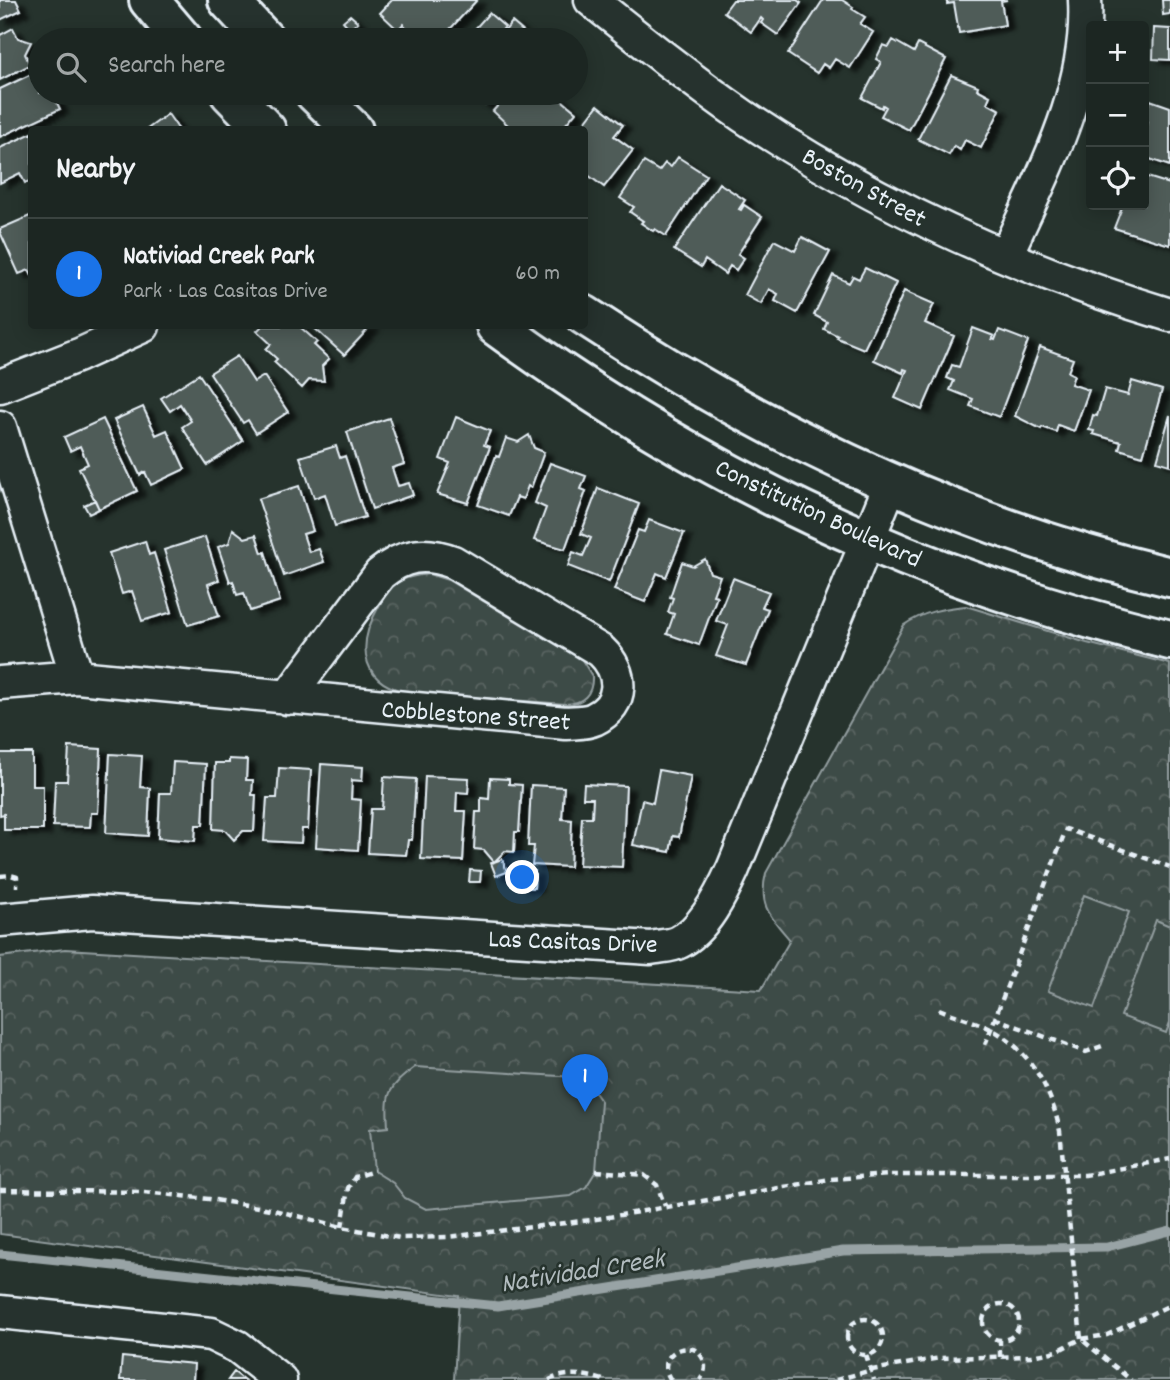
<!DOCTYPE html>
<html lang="en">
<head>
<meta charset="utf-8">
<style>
  :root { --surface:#1c2622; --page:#29322f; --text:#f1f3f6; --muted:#a0a5a5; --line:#3a4340; --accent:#1a73e8 }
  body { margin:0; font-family:Dekko,sans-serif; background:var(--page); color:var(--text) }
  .controls { position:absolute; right:21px; top:21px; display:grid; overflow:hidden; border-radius:7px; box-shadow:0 4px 18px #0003 }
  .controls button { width:63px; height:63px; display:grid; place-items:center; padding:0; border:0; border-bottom:2px solid var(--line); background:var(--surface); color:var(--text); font:35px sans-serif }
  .you { position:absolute; left:523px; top:878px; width:24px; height:24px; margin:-18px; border:5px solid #fff; border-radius:50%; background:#1a73e8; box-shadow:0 0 0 10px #1a73e833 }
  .badge { display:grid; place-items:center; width:46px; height:46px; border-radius:50%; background:var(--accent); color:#fff; font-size:23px; font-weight:700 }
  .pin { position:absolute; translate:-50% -58px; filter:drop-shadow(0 2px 4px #0008) }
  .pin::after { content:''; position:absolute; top:37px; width:24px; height:21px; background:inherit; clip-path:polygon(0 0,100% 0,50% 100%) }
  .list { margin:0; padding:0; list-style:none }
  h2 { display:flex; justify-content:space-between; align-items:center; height:91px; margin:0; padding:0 28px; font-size:30px }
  h2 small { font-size:23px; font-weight:400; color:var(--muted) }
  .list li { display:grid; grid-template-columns:46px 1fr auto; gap:21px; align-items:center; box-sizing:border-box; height:112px; padding:0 28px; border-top:2px solid var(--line) }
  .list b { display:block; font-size:26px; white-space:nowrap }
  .list p { margin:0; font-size:23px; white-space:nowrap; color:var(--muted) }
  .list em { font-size:23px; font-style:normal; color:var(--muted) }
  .icon { flex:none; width:38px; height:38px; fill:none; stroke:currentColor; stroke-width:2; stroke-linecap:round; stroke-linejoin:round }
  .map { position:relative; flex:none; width:1170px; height:1380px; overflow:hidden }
  .search { position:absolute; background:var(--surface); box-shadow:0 4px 18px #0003; left:28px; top:28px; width:560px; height:77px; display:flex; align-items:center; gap:18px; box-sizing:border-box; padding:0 24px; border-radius:38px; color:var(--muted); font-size:26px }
  .panel { position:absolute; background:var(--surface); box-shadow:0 4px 18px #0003; left:28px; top:126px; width:560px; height:203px; border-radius:7px }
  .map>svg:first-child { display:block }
  .park { fill:url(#park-crowns); stroke:#939ea0; stroke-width:2 }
  .pitch { fill:#3e4b47; stroke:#939ea0; stroke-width:2 }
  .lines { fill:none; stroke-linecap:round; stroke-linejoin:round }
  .stream { stroke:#98a3a5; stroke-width:9 }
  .building { fill:#505c59; stroke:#e8f1f8; stroke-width:2; filter:url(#shadow) }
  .minor-casing { stroke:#e8f1f8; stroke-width:37 }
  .major-casing { stroke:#e8f1f8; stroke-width:44 }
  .path { stroke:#e8f1f8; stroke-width:4.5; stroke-dasharray:7 5; stroke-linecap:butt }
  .minor { stroke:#26332d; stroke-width:32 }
  .major { stroke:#26332d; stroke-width:38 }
  .labels { text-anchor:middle; stroke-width:5; stroke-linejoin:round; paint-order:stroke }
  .street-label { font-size:26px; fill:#e8f1f8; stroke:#26332d }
  .water-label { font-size:28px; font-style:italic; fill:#b3bdc0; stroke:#26332d }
</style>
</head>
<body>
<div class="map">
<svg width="1170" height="1380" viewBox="0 0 1170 1380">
  <defs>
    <pattern id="park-crowns" width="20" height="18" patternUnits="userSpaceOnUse" patternTransform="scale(1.75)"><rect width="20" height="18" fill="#3e4b47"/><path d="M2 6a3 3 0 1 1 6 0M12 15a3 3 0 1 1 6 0" fill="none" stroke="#5a6562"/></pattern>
    <filter id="shadow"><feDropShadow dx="8" dy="4.5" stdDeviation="2" flood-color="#0009"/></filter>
  </defs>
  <rect width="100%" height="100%" fill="#26332d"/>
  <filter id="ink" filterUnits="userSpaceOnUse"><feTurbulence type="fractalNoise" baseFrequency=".0143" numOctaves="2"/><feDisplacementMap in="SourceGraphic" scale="14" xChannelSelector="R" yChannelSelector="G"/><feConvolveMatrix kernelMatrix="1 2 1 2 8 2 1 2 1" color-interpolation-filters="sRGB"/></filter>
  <g filter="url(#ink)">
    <path class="park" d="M429,574L448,580L582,660L592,676C593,694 583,704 565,704L413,693C362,686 355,648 378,608C384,597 390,586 402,580C410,576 419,575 429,574Z
      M966,606L1087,643L1170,664V1380H454L459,1296L0,1234V957L65,949L761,990L790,940C770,916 758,906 766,873L904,625C923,612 943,608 966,606Z"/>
    <path class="pitch" d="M1084,895L1129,912L1094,1008L1048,991Z
      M1156,920L1170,926V1022L1166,1033L1121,1016Z
      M415,1067L575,1077L589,1084L601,1101L596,1171L586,1187L571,1196L426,1209L405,1198L393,1183L374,1171L370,1129L388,1127C386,1092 387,1089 415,1067Z"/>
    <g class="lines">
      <path class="stream" d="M0,1254L498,1306L843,1251L1107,1247L1170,1231"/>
    </g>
    <path class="building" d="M0,0H16L21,10L0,20Z
      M392,0H477L440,40H418L403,24L398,30L380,13Z
      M733,0H797L801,3L778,35L761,23L763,20L761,18L751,32L724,12Z
      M823,0H842L853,7L852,9L865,17L860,24L873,32L850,68L835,59L829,68L823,64L817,73L788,54Z
      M947,0H1007L1001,1L1005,25L959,33L954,3L947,4Z
      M1162,0H1170V14L1163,15Z
      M489,13L505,27L503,29L505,31L512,22L533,40H465Z
      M350,15L358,22L350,29L343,21Z
      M13,28L18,38L31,42L25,54L30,65L0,80V35Z
      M1154,28L1170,29V60L1153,59Z
      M893,40L914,52L918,44L946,59L909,130L881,116L886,107L883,105L882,108L862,98L881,62L876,59L883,45L889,47Z
      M40,70V93H52L60,109L0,137V89Z
      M951,75L978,86L977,89L990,96L987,103L1000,110L981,148L965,140L960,150L954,146L949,155L918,139Z
      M470,93H495L485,105Z
      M509,93H553L576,112L561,130H513L493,111Z
      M1150,100L1170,107V166L1144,157V125L1146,126L1147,122L1144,121V114Z
      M598,105L623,125L614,136L633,150L604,187L584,172V130H579Z
      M168,114L179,130H146Z
      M32,133V180L25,183L20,173L0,183V148Z
      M678,157L706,175L666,236L655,229L653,231L641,223L643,221L630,212L634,207L620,198L644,162L659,171L665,163L671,167Z
      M1144,176L1170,184V245L1114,228L1123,205H1144Z
      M719,183L745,200L739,209L741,210L744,205L762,217L738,254L744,258L736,270L730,266L725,274L705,260L701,267L674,250Z
      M32,215V276L29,270L19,274L0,232V229Z
      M802,237L830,252L797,313L775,301L778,294L769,289L761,304L745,295L774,240L795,251Z
      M865,268L896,283L864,349L837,338L838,336L824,329L827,322L814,315L833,275L849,283L853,276L859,279Z
      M904,291L934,304L925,323L954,336L922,410L895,398L907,370L904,369L903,373L874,360Z
      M262,326H299L317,342L314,345L329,359L322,366L324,381L309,380L302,388L274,362L277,359L266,349L271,344L257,331Z
      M312,326H371L344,355Z
      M973,328L994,336L992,339L995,340L999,330L1028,341L999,417L970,406L973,399L950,390L954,381L947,378L952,365L959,367Z
      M1040,347L1073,359L1068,372L1074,375L1071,384L1089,390L1074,431L1058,425L1056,432L1042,427L1041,429L1015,416Z
      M237,356L254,382L264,376L288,412L256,433L248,420L243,423L210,373Z
      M199,374L243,441L207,465L182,427L191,421L180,404L170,411L161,398Z
      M1132,381L1162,390L1143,456L1119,449L1121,442L1093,434L1094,431L1089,430L1093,415L1097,416L1105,389L1128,395Z
      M143,407L156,435L167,430L185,469L151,485L145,472L140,475L114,420Z
      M1170,415V465L1157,461Z
      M456,417L490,431L484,445L490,447L468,503L437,494L450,463L440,459Z
      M389,418L404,464L392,468L398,486L409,483L413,495L372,509L347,432Z
      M103,419L137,491L99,509L79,468L88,464L80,446L70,451L64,437Z
      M529,435L534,448L544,452L531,488L528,486L523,499L517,497L509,516L478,505L496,456L499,457L506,438L518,442Z
      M336,446L340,458L345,456L365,517L335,526L325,494L314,498L300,457Z
      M550,463L586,476L581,489L586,491L565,549L534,540L546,508L535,503Z
      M299,486L313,531L303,534L309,552L319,549L324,562L284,576L258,499Z
      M598,488L639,504L609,582L568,566L573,552L583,556L591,538L581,534Z
      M95,500L99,509L89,514L84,505Z
      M649,520L684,533L666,577L657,573L645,602L614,590L638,530L644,532Z
      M233,529L245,538L256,535L262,553L265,552L280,601L250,611L244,593L237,595L233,581L230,582L218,547L229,543Z
      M205,537L219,580L208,584L219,616L188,625L164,550Z
      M145,541L149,555L154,553L172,612L142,621L132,591L122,594L109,553Z
      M705,559L710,573L720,576L713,595L717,596L699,645L667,634L674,614L668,612L673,598L670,597L682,562L693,566Z
      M733,578L769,592L762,607L768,609L746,665L716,656L728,625L716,621Z
      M69,747L101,749L98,813H91L90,827L53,826L55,781H67Z
      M0,753H32V786H43V830H4V814L0,815Z
      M110,754L142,756L140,787L150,788L148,836L106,833Z
      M229,759L247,760L246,780H253L252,795H256L254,831H243L234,840L225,830L213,829L215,763H229Z
      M173,762L206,764L203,825H196L195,841L158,838L160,793H171Z
      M321,764L363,767L362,781L352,780L351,799L361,800L358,850L316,847Z
      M279,768L311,770L308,829H302L301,843L264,841L267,798H277Z
      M659,770L691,776L679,837L673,836L670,852L633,845L642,800L653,803Z
      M425,776L469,778L468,793L457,792L456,811H466L463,861L421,859Z
      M384,777L416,779L412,840H408L406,855L368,853L371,809H382Z
      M490,778L509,779V784L522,785L519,832H515L514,852L505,851L494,862L484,850L474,849L476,812H481V798L489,799Z
      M584,784L626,786L622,867L579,865L582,817H592L593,798H583Z
      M531,785L564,787L562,819L572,820L570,867L532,865L534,846H528Z
      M502,859L507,872L496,876L491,863Z
      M470,870L481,871L480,882H469Z
      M521,870L535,871L534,888L519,887Z
      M122,1357L194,1364L193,1380H120Z
      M234,1372L244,1380H228Z"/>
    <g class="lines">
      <defs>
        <path id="minor" d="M591,0C641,40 691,80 743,116C873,203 1020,270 1170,315
          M1006,255C1042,175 1090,91 1085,0
          M0,386L79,355L143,326
          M0,427L77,677
          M0,683L77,677L566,723C575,722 585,723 594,719C625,704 623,672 601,651L453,562C424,551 403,555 380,574L287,698
          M0,920L92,912L651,948C660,946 672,946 679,942C704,930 722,893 733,869L891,483
          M0,1312L211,1334L238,1347L280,1380"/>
        <path id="major" d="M149,0L183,40
          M228,0L265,40
          M230,93L266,130
          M315,93L353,130
          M584,315C763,433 961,527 1170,577
          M496,326C611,410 736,484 867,540C964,582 1068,615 1170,640"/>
      </defs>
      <use href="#minor" class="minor-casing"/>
      <use href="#major" class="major-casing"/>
      <path class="path" d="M0,876L11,875L17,877V887
        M939,1009C956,1016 975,1021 991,1029C1031,1051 1051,1089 1060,1131L1081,1339L1131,1380
        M994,1018L1086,1052L1102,1046
        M985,1045L1066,829L1170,867
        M596,1171L644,1175L657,1185L665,1206
        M0,1190L144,1192L209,1199L270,1209L342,1227L400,1238L448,1237L591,1220L831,1179L889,1175H1085L1170,1159
        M342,1227L348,1188L355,1177L374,1171
        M983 1322a18 18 0 1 1 36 0a18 18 0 1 1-36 0Z
        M847 1337a18 18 0 1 1 36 0a18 18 0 1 1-36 0Z
        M866,1355L874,1380
        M1000,1357V1340
        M549,1380C567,1372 584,1374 603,1380
        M671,1380C657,1361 675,1343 696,1350C706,1359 708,1369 700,1380
        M836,1380L872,1370L940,1358L1033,1356L1057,1351L1081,1339L1107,1335L1170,1305"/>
      <use href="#minor" class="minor"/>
      <use href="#major" class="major"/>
    </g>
  </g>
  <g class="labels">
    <g class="street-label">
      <text transform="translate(865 186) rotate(29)" y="9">Boston Street</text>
      <text transform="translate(819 512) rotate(25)" y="9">Constitution Boulevard</text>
      <text transform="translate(476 714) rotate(4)" y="9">Cobblestone Street</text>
      <text transform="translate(573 940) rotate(2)" y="9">Las Casitas Drive</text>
    </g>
    <g class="water-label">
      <text transform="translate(582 1269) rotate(-9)" y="10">Natividad Creek</text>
    </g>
  </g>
</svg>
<div class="controls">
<button>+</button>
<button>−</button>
<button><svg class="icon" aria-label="locate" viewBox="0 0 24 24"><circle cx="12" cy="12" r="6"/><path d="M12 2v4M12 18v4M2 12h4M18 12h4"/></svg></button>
</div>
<div class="you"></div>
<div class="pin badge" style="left:585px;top:1112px">1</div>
<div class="search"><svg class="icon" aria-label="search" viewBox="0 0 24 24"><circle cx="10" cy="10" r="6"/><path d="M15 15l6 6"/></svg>Search here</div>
<section class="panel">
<h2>Nearby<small></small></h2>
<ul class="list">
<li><span class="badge">1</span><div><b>Nativiad Creek Park</b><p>Park · Las Casitas Drive</p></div><em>60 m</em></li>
</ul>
</section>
</div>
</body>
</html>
